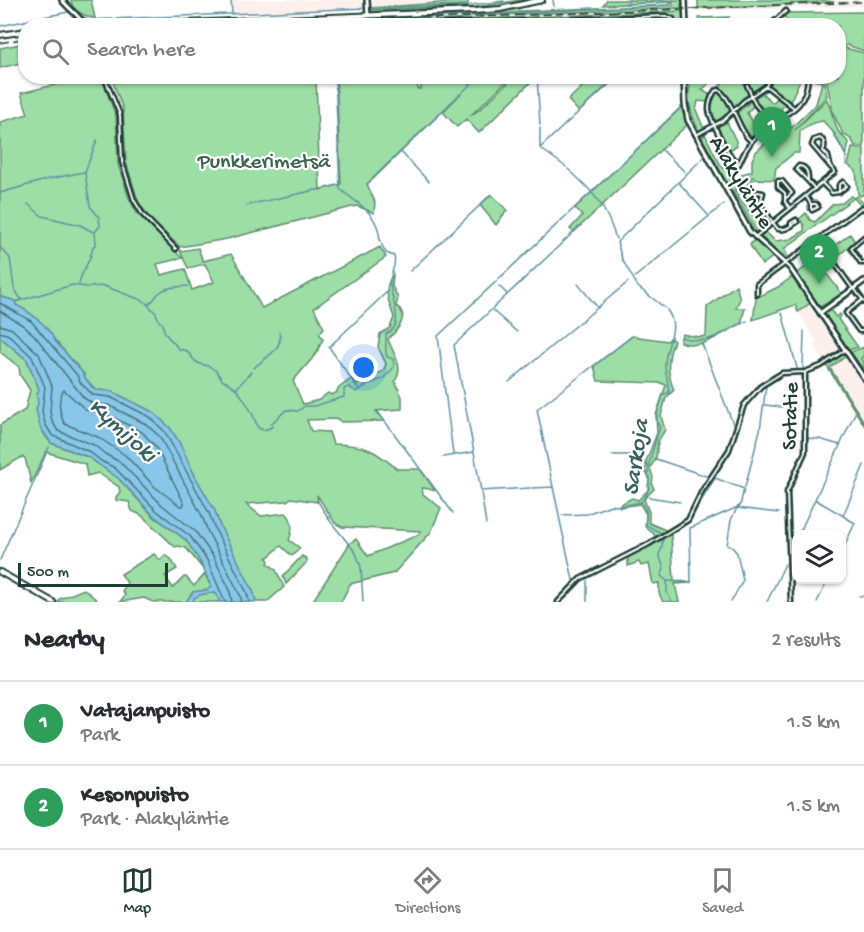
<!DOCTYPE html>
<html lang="en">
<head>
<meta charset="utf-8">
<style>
  :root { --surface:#fff; --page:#f2f2f3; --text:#2b2b33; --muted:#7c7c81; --line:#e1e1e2; --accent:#1f3d34 }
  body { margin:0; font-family:"Gochi Hand",sans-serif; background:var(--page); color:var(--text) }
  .controls { position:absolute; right:18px; bottom:18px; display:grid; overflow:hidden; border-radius:12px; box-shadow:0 2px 4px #0004 }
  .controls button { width:54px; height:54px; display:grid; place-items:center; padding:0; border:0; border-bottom:2px solid var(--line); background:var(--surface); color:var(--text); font:30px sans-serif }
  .scale { position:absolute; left:18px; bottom:15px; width:150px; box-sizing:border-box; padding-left:6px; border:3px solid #1f3d34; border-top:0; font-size:16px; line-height:21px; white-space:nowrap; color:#1f3d34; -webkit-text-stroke:4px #fff; paint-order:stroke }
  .you { position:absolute; left:364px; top:368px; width:21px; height:21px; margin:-15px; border:4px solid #fff; border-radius:50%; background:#1a73e8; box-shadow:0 0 0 9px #1a73e833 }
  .badge { display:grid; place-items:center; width:39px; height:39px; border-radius:50%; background:var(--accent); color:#fff; font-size:20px; font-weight:700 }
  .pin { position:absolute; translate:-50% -50px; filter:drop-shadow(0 2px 3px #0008) }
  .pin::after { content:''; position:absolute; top:32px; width:21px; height:18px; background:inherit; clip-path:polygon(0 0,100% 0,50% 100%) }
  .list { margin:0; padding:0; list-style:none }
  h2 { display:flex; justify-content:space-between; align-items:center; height:78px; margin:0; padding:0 24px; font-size:26px }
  h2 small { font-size:20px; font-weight:400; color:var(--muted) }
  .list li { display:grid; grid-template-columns:39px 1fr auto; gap:18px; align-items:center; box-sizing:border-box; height:84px; padding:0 24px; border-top:2px solid var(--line) }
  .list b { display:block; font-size:22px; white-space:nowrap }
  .list p { margin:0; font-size:20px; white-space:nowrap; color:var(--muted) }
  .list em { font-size:20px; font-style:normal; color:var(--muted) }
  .icon { flex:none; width:33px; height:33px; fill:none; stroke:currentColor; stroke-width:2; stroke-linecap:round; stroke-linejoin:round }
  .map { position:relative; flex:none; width:864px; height:602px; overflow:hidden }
  .search { position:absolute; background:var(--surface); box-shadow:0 2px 4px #0004; left:18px; right:18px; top:18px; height:66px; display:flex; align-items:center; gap:15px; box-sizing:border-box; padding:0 21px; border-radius:24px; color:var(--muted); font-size:22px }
  .sheet { height:246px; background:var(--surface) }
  nav { display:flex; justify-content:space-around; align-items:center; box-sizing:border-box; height:84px; border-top:2px solid var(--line); background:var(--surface); font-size:16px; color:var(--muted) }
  nav a { display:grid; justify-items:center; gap:3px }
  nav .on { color:var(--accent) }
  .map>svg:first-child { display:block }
  .built { fill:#fdefec }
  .green { fill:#9ddda6; stroke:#5e8d6d; stroke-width:1.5 }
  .water { fill:#88c7e9; stroke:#5e90a1; stroke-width:1.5 }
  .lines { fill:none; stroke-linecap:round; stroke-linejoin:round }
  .shore { stroke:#49747c; stroke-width:1.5 }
  .stream { stroke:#5e90a1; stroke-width:1.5 }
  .minor-casing { stroke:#1f3d34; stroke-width:7 }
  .tertiary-casing { stroke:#1f3d34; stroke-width:8 }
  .secondary-casing { stroke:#1f3d34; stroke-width:8 }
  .minor { stroke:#fff; stroke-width:2 }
  .tertiary { stroke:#fff; stroke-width:3 }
  .secondary { stroke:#fff; stroke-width:4 }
  .rail { stroke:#1f3d34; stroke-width:1.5; stroke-dasharray:9 4.5; stroke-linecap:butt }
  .labels { text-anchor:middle; stroke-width:4.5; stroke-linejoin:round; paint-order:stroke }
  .park-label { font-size:22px; fill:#3e6550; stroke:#fff }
  .street-label { font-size:22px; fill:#1f3d34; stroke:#fff }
  .water-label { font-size:24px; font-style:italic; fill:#396061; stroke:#fff }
</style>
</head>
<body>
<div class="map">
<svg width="864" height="602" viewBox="0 0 864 602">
  <rect width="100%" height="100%" fill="#fff"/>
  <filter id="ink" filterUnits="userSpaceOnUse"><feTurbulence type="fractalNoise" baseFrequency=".0167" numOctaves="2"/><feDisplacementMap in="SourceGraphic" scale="12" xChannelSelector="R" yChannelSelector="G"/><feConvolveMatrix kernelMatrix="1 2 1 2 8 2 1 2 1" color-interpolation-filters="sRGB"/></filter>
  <g filter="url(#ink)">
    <path class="built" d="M232,0H365V8L232,14Z
      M371,0H468V1L371,7Z
      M820,0H864V6L691,11V8L829,2Z
      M681,8V12L303,25L230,26Z
      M810,303L842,350L825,363L814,346L817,343L798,312Z
      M846,356L864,380V422L829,368Z"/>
    <path class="green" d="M71,0H91L95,18L88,17L73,9Z
      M520,0H536L483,9L373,14L370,12L475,7Z
      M607,0H682L681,8L230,25L154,26L386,18L483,13L516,8L520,11L673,5L672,2L603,5Z
      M698,0H820L834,2L698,8Z
      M468,1V6L372,10L371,8Z
      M683,11L684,25H676V20L670,15L371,25L303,26Z
      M864,12V51L847,45L839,50L838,26L789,25L783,14L786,13Z
      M729,17L719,25H698V23L700,22L699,18Z
      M25,43V62L0,68V48Z
      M845,48L864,53V147L855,146L851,139L843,134L833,113L826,78L838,76L839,54Z
      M87,77H101L116,116L118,164L129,198L137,213L182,258L157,264L161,275L185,269L192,290L214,282L205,264L188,268L180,251L198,248L203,261L231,254L262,308L380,247L386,257L314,308L324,328L319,333L323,339L316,354L293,381L303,404L319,400L328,393L331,395L336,393L339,388L352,378L357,385L383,371L386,364L378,347L380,334L390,328L394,317C389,303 382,288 393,275L392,286L398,298L396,306C411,315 397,331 388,339C393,354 405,367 395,381L402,397V409L376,411L384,421L341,422L338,419L307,420L311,431L329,432L333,444C365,445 372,448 397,469H420L435,490L422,488L423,494L441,508L431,532L394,573L350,584L341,602H312L350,543L356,539L368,556L418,535L421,531L342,527L335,523L317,495L318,502L291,498L287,501L246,504L261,516L286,513C294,521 293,530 289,540L300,548L292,556L281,546L267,558L269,561L268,563L276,570L284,587L267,602H256L253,591L220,526L215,511L196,478L179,442L170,428L153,412L111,391L96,390L85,378L84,374L35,317L16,306L15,301L0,296V122L28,114L21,93Z
      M111,77H316L320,190L341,184L336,77H417L418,89H421L420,77H511L470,116L479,110L514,77H536L479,133L466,119L457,127L443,112L460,94L367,184L375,202L374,213L357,206L352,207L227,239L180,247L150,219L138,201L126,162L123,109Z
      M593,77H617L579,112L568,100Z
      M695,77H715L702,90L710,95L708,102L698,101L696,110L704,129L699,132C692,116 682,91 695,77Z
      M722,77H770L765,85L753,93L748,85L750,94L735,108L719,87L725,80Z
      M773,77L800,80L790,102L768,87Z
      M814,77L824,78L827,96L795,130L827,99L838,131L849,143L846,156L834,133L823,121L813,123L800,131L799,153H794L776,168L774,180L755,179L739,190V198L764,228L757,233L734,193L741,182L742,174L752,171V160L756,152L773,136L791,128L816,104L822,82L813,80Z
      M716,92L721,93L731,110L716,122L710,108Z
      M762,93L773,103L777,98L786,103L780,110L784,116L773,121L759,106L755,97Z
      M752,100L754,105L747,113L759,131L751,139L745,134L737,113Z
      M681,107L687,125L574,232L570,229L582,216L575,208Z
      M727,122L736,141L737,146L729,150L717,127Z
      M705,134C713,150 721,175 740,179L732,193L702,138Z
      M852,148L864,149V194L860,196L858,194L856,171L848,165Z
      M491,194L507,210L496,225L480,205Z
      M851,196L854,198L857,196L863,203L860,205L854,198L784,249L789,258L788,259L761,237L765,231L775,241L791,239L804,231V226L801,221H797L806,213L810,220L815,222L833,204L842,203Z
      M850,234L855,242L840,254L834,246Z
      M753,241H756L774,256L762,265L750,245Z
      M816,258L823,266L829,262L823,269L842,294L820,307L797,274Z
      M792,277L810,303L798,312L795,305L753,320L756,298L778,287Z
      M736,285L740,299L736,308H745L741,324C719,333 705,351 680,342L682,334L699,337L706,336L707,307Z
      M854,292L831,311L836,317L840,314L841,316L838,319L858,347L849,350L825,314Z
      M632,336L668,341L670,338L674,341C667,357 667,374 674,390L666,398L661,416L665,430L658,441L656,458L650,468L653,477L652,484L654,489L644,499L649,512V523L668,531L655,539L654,534L645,527L646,514L640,504L620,507L619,505L632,498L638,500L648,490L649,477L644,470L647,466L645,464L657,433L656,415L666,385L661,383L598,381L594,366Z
      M0,337L27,360L39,389C37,394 39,397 38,403C37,419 39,430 51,443L88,457L118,478L153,516L186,540L197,555L203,569L186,548L178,546L175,547L141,515L132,511L129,502L116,500V497L120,492L119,487L98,473L87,476L85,464L46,452L31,483L25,458L22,457L0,470V425L25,410L30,390L20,375L19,367L0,352Z
      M864,347V355L861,359L864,362V371L851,352Z
      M844,353L846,356L830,368L864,422V425L826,365Z
      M671,535L674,580L691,583L675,584L679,602H663L659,593V583L653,584L649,564L641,566L639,562L628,566V555L644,549L665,536Z
      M154,554L160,560L165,555L171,559L177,569L165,576L173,588L184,577H186L194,586L205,574L211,587L207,590L193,592L186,602H153L144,598L120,602L125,595L122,591L127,583L121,574Z
      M302,556L307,559V562L286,584L283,576Z
      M84,589L99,602H58L59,599Z
      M214,593H216L220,602H193L194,598L201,594Z"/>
    <path class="water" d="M0,296L15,301L16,305C29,311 49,326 55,341L82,372L85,378L92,387L96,390L111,391L153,412L170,428L179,442L196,478L215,511L220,526L253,591L256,602H220L216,593C210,593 199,594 194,598L193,602H186L193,592L207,590L211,587L201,563L186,540L154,516L118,478L88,457L51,443L40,427L36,409L38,404L37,394L39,389L27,360L0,337Z"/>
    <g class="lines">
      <path class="shore" d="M0,303L31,321L77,375L80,382L93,395L110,397L150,417L165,432L209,513L215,529L247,593L249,602
        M0,311L24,326L35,336L84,398L92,403L108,405L146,424L160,437L202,516L208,532L240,595L242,602
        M0,325L12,329L39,354L52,386L50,412L52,421L58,431L94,445L105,454L120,462L162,505L195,531L213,556L229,588L232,602
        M0,332L9,335L32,357L45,387L42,412L45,424L52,435L90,452L101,461L115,468L157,511L190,536L207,560L225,602
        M64,390L86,410L106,414L142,432L156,447L184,503L183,506H180L155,487L125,455L98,437L65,424C59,415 57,398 64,390Z"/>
      <path class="stream" d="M231,0L232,14
        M553,0L554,7
        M630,0L625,4L669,2
        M672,2L674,0
        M471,5L504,1
        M371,8L469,5
        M72,9L88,20L366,8
        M408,18L672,5
        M555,18V17
        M0,26L68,12
        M532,26L534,23
        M548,26L552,22
        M671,26L672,25
        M335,76L340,189C360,206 378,212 380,241
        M537,76L540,125
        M769,87L774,78
        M756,97L767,90
        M540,128V148L566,167
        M833,133L846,156V165
        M540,148L617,76
        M661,149L685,172
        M401,152L429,182
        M568,169C593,191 606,206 616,239
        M679,183L708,215
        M367,185L479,76
        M737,190L754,176
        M0,193L49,179L84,172
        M28,204L42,216L80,225L93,232
        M247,205L339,185
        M620,239L703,158
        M619,240L617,242L622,259L638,287L665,308
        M0,247L10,258L14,288L21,299
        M410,271L491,195
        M635,277L724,204
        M79,284C81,271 92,260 93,246L96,245L95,232L100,226L99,217L90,206L85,172L97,140
        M578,284L598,308
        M499,286L507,294
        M15,302L72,285L88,287L104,286L144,301L156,313L159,321L163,324C163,337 173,339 178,349L187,351L195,361L200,364L209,366L216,371L223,381C238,383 254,415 258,428L264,430L272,427L271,424L286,410L298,411L305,406H314L344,397V389L349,387L356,392L367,385L384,378L394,367L393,359L387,357C384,350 387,342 386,334C407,326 390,299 390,283C390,272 397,266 394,256L386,253L381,243
        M148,304C155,301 154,297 159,293C167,286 179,287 188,286
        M667,310C681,329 665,344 665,364C665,374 669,384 669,393L663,394C662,404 652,417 660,428C657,435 648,465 648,471C650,486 651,489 641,502C650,513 645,515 646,525L663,534L662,548L659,554L664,569L661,576L667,581V593L672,602
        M493,311L517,332
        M782,313L797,368
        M681,337C709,347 722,332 747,321
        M702,344L733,424
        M254,368C264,358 285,349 279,332
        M803,369L804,331
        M509,382L628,282
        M236,389L251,372
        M359,390L329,347L388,291
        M765,405L782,407
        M378,412L453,513
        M806,438L819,439L840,445
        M474,452L454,345L578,228
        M453,454L438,336L682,107
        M612,455H634L649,466
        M443,457L474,452L481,491L530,488
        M653,458L709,477
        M553,487L537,409L631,337
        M745,487L760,430L766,386
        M532,488L553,487L559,515
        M481,492L486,524
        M649,497L680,502
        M317,500L331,522L356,553L361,567L363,602
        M816,500L842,515
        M620,506L641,502
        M589,513L611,505L618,506
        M562,515L588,514
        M559,516L573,580
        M799,534L855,413
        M791,551L796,539
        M842,551L855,523L843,516L864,465
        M0,560L49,447
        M668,581L691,583L690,528L740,506L744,489L715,478L694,513
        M859,596H864
        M587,602V581
        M731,602L743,580L737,553L732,547L727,545L731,520L737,508L779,513
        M767,602L785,564
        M817,602L828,580"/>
      <defs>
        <path id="minor" d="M401,26L666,16L673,19L675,26
          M566,26L572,19
          M769,26L786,11
          M104,76L120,115L122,162L134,200L143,215L176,249
          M747,85L755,104L771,124
          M766,86L794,108
          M696,135L724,120L744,101L766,86L771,76
          M751,141C738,131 735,103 719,90L715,91C711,97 709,102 709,109C710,120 730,160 739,164C744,153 749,142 759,133C780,113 807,114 808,76
          M808,180C808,173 807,167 799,166L796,169C802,175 809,181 815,189
          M822,183L832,193L839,192L847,186L843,182L839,185V192
          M806,196L811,204H816L818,207L812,210L811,208V204
          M785,199L792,193L782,181H778V187L785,193V202L790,208
          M760,203L763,193L757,192L753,197C761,203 770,220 778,229C785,231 791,226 797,222L796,220L791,223V226
          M755,237L835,172L812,145L814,140L820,138C825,141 825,146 823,151L828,156L830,165
          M864,237L851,248L861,263H864
          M833,261L853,289
          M854,288L864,302
          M757,294V284L760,282L862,207L864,209
          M862,300L846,313L859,331H864
          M558,602L580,579L649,544L688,520L702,491L729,450L744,405L761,386L782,373L805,372L821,366L845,350
          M791,602L787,492L805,452V372"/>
        <path id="tertiary" d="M62,0C68,8 82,18 85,26
          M367,0L368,16
          M685,0L686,26
          M684,76L685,104L688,120L750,232L790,268L864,378
          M820,313L864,281"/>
        <path id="secondary" d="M113,26L474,11L500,9L542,0
          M0,35L26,31
          M0,572L53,602"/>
      </defs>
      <use href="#minor" class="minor-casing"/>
      <use href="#tertiary" class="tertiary-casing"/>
      <use href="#secondary" class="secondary-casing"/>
      <use href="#minor" class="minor"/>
      <use href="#tertiary" class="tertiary"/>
      <use href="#secondary" class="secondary"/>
      <path class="rail" d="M245,26L864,2
        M0,43L26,38"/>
    </g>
  </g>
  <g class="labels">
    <g class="park-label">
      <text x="264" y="167">Punkkerimetsä</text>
    </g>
    <g class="street-label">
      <text transform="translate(743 181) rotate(59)" y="8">Alakyläntie</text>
      <text transform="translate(788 416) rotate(-88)" y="8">Sotatie</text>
    </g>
    <g class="water-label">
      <text transform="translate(124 429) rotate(42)" y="8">Kymijoki</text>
      <text transform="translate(634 457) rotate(-82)" y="8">Sarkoja</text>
    </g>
  </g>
</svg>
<div class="controls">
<button><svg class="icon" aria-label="layers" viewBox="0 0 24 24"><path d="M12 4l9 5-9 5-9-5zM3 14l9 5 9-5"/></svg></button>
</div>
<div class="scale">500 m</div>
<div class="you"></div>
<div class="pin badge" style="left:772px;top:157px;background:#2e9e5b">1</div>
<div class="pin badge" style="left:819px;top:284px;background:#2e9e5b">2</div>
<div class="search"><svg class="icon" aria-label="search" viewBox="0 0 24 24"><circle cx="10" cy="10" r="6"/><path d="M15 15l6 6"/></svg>Search here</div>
</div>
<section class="sheet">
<h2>Nearby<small>2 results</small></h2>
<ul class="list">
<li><span class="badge" style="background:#2e9e5b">1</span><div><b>Vatajanpuisto</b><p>Park</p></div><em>1.5 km</em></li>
<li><span class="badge" style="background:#2e9e5b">2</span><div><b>Kesonpuisto</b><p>Park · Alakyläntie</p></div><em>1.5 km</em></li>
</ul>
</section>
<nav>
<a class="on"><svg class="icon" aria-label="map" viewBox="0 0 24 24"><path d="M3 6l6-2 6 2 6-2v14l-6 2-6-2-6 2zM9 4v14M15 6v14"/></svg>Map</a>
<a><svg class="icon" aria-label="directions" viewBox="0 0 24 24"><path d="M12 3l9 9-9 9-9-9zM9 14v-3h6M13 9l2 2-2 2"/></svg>Directions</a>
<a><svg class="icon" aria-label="saved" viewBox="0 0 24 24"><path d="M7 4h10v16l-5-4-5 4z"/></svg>Saved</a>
</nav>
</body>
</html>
